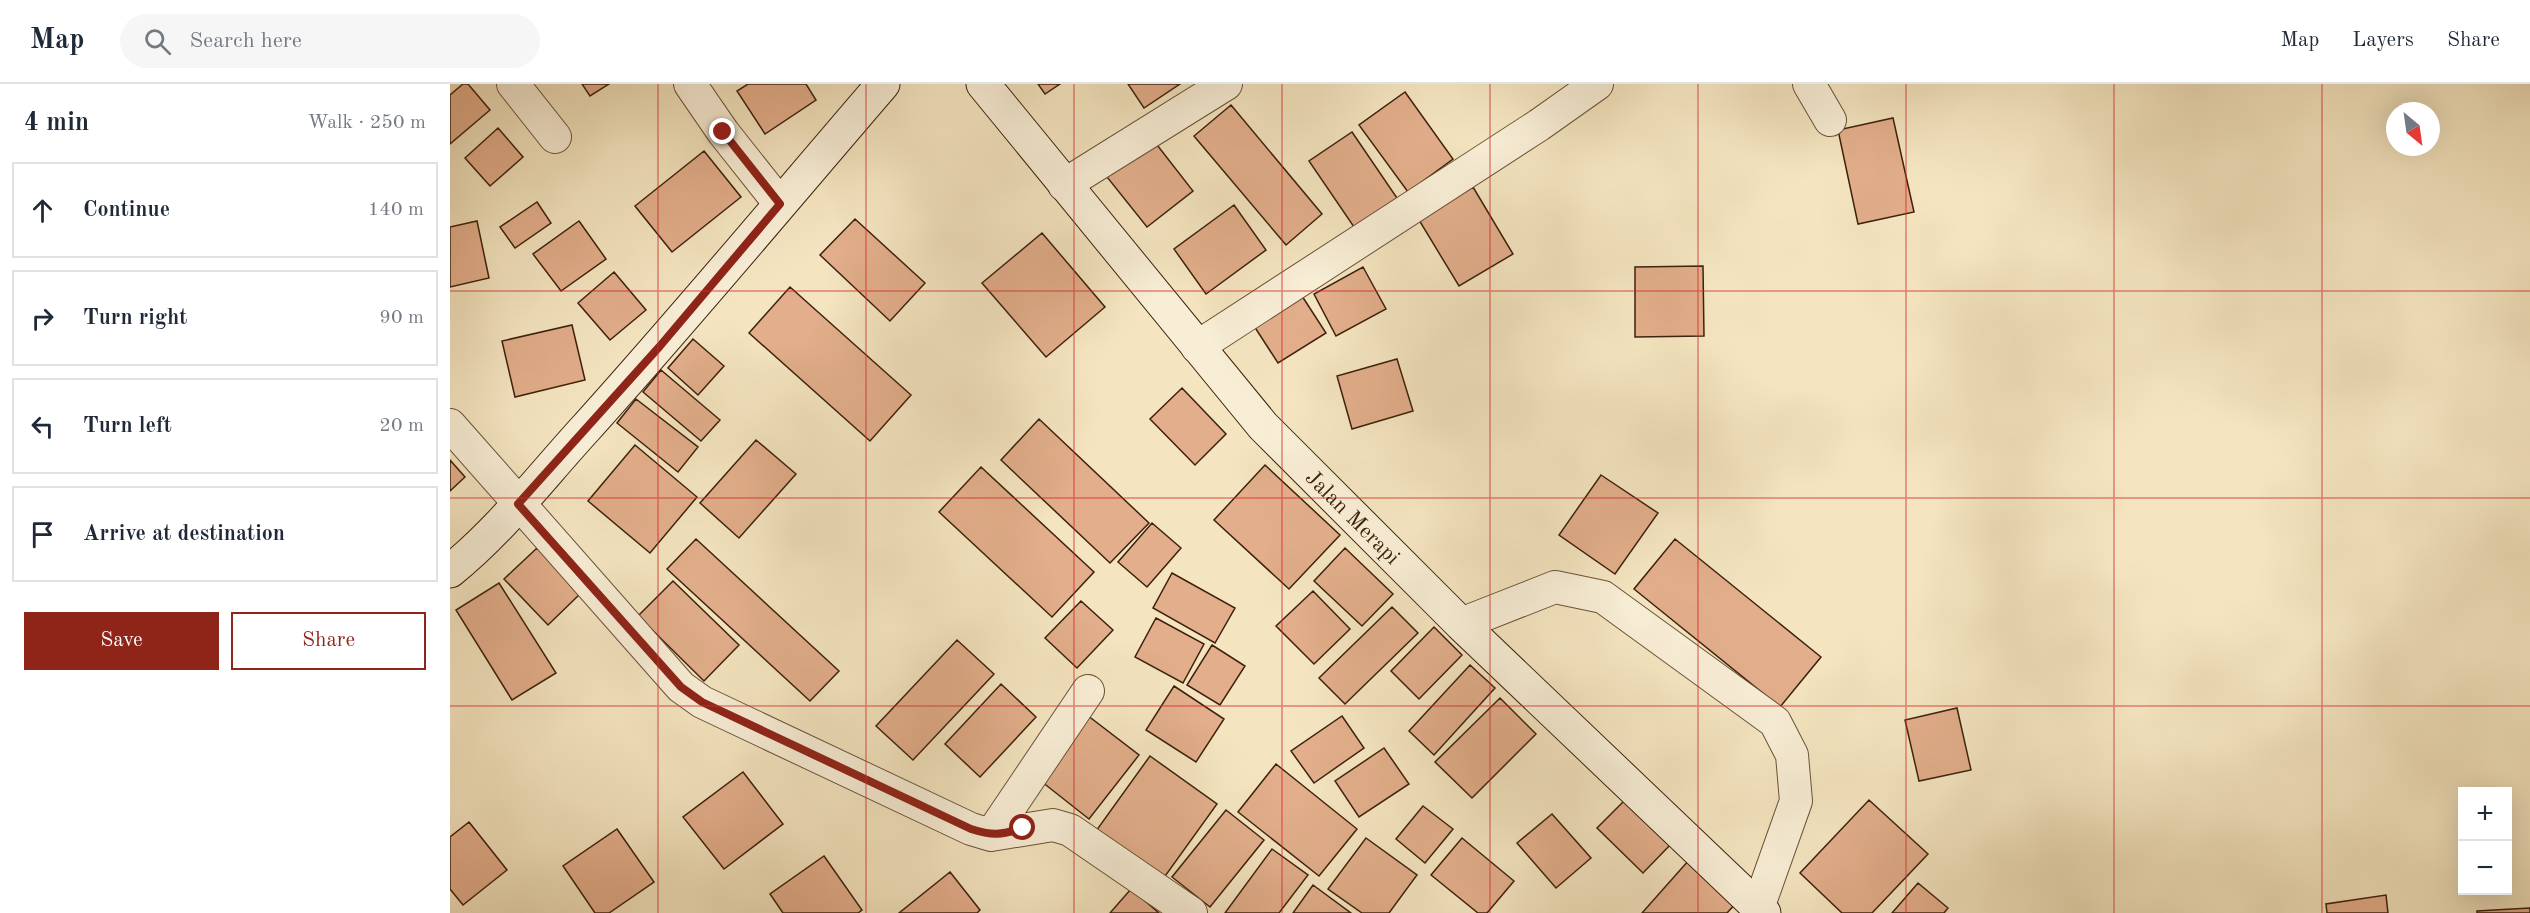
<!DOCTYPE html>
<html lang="en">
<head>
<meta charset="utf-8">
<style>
  :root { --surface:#fff; --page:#f6f6f7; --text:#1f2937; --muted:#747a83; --line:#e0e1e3; --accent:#8f2418 }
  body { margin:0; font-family:"Old Standard TT",serif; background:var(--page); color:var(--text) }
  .controls { position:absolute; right:18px; bottom:18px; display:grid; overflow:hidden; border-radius:0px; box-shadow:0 6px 24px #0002 }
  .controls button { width:54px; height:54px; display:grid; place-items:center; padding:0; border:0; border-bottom:2px solid var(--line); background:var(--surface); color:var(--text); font:30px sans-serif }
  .compass { position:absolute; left:1936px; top:18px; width:54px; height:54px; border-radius:50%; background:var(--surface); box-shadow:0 6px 24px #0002; rotate:151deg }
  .stop { position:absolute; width:18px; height:18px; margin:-14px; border:4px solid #8f2418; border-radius:50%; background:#fff }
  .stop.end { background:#8f2418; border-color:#fff; box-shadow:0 2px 6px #0008 }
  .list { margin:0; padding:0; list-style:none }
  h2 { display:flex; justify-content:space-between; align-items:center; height:78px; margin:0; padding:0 24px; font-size:26px }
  h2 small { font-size:20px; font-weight:400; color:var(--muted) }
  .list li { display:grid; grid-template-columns:39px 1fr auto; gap:18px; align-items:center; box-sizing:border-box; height:96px; margin:0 12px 12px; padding:0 12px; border:2px solid var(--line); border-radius:0px }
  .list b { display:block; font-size:22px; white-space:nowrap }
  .list em { font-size:20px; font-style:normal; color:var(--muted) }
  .actions { display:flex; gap:12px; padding:18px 24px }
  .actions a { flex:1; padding:14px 0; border:2px solid var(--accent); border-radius:0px; text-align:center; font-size:21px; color:var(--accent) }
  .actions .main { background:var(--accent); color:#fff }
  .icon { flex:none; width:33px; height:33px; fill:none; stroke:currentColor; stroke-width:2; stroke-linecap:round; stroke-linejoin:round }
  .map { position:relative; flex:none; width:2080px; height:829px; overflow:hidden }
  header { display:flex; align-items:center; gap:36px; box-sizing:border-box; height:84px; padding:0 30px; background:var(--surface); border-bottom:2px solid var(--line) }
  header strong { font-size:28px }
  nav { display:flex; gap:33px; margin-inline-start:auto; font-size:21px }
  .search { width:420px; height:54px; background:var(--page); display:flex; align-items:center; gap:15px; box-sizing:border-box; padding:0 21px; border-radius:33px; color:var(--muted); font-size:22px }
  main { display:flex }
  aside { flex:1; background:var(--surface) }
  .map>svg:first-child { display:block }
  .building { fill:#e2ae8b; stroke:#3d210c; stroke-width:1.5 }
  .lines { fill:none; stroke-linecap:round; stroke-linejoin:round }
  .street-casing { stroke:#6b5239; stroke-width:34 }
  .secondary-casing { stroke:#3d210c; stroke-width:35 }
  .street { stroke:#f8eed6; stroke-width:32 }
  .secondary { stroke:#f8eed6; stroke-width:33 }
  .route { stroke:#8f2418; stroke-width:8 }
  .grid { fill:none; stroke:#d62828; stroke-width:1.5; stroke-opacity:0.55 }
  .labels { text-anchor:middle; stroke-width:6; stroke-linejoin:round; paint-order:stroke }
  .street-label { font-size:22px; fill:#3d210c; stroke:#f8eed6 }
</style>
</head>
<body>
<header>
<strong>Map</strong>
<div class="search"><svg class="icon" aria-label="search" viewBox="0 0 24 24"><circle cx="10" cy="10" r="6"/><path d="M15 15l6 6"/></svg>Search here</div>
<nav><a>Map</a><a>Layers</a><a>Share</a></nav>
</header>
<main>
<aside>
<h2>4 min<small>Walk · 250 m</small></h2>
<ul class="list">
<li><svg class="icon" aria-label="ahead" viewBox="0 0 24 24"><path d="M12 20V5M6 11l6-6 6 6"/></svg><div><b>Continue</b></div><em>140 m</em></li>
<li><svg class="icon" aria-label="right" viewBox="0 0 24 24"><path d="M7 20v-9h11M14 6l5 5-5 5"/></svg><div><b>Turn right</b></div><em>90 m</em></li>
<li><svg class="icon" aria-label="left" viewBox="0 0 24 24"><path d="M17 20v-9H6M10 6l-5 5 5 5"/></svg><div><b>Turn left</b></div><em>20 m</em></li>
<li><svg class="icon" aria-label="arrive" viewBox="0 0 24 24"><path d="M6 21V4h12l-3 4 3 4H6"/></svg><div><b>Arrive at destination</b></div></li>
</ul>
<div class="actions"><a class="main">Save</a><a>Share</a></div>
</aside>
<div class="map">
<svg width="2080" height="829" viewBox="0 0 2080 829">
  <rect width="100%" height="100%" fill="#f4e5c0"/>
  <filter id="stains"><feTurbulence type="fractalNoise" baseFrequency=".00333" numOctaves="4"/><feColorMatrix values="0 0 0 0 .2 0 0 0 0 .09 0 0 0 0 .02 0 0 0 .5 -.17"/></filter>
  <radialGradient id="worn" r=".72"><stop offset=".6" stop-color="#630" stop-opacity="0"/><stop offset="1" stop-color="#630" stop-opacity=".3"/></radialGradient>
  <path class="building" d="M13,0H18L40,26L0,60V11Z
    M132,0H159L140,12Z
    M298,0H356L366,16L315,50L287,7Z
    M588,0H610L595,10Z
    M678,0H730L694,24Z
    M955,8L1003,75L958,108L909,41Z
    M781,21L872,130L836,161L744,52Z
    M1443,34L1464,128L1408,140L1388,46Z
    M48,44L73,73L40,102L15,74Z
    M902,48L947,114L904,143L859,77Z
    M704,57L743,107L697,143L657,93Z
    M254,67L291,113L222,168L185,122Z
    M1023,103L1063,170L1009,202L969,136Z
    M87,118L101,139L65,164L50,143Z
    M784,121L816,166L756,210L724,165Z
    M405,135L475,199L440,237L370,171Z
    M27,137L39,194L0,203V143Z
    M129,137L156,175L111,207L83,170Z
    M592,149L655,223L596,273L532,199Z
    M1253,182L1254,252L1185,253V183Z
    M913,183L936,225L886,252L864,210Z
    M164,188L196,226L160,256L128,219Z
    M340,203L461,311L420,357L299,249Z
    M852,212L876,249L828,279L804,242Z
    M122,241L135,296L65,313L52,257Z
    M243,255L274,282L248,311L218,284Z
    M947,275L963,327L902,345L887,292Z
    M211,286L270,336L251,357L193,308Z
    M732,304L776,350L745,381L700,335Z
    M186,315L248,363L228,388L167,339Z
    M589,335L699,439L660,479L551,376Z
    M306,356L346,390L289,454L250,419Z
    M185,361L247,413L200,469L138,417Z
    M0,376L15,393L0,407Z
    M815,381L890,451L839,505L764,436Z
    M531,383L644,488L602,533L489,428Z
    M1151,391L1208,429L1165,490L1109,451Z
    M702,439L731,464L697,503L668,478Z
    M246,455L389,587L360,617L217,485Z
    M1225,455L1371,573L1330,623L1184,505Z
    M87,464L131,509L98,541L54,495Z
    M895,464L943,510L912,542L864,497Z
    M722,489L785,524L765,559L703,524Z
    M223,497L289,561L254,597L188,532Z
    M49,499L106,589L62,616L6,526Z
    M863,507L900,545L864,580L826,542Z
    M631,517L663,546L627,584L595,554Z
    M942,523L968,549L895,620L869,594Z
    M706,534L754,560L733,599L685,573Z
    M984,543L1012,571L969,615L941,587Z
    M507,556L544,590L463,676L426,642Z
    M762,561L795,582L770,621L737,601Z
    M1020,581L1045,604L984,671L959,647Z
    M551,600L586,633L530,693L495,660Z
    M724,602L774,635L746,678L696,646Z
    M1050,614L1086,650L1022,714L985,678Z
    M1507,624L1521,686L1469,697L1455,636Z
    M637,631L689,671L639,735L587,694Z
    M892,632L914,664L864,699L841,667Z
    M934,664L959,700L909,733L885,697Z
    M700,672L767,720L713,795L646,747Z
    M826,680L907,745L869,792L788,728Z
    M293,688L333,740L274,785L233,733Z
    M1176,715L1222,759L1193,789L1147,744Z
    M1419,716L1478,770L1422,829H1392L1350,789Z
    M973,722L1003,745L975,779L946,755Z
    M776,726L814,756L760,823L722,793Z
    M1102,730L1141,774L1106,804L1067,759Z
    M19,738L57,786L13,821L0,805V753Z
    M167,745L204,798L159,829H145L113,782Z
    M916,754L967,791L939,829H912L878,805Z
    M1012,754L1064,797L1037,829H1028L981,791Z
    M822,765L858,791L829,829H775Z
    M374,772L412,826L408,829H333L320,810Z
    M1239,776L1287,818L1277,829H1192Z
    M500,788L530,826L527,829H449Z
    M1468,799L1498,824L1494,829H1442Z
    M863,801L901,829H843Z
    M681,805L709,829H660Z
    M1936,811L1938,829H1877L1876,820Z
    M2080,824V829H2027V827Z"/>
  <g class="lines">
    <defs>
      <path id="street" d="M63,0L105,53
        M240,0L273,48L330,120
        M1359,0L1380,36
        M614,101L776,0
        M747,263L1089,41L1147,0
        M0,341L231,603L252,618L521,745L541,751L603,741L620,746L741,829
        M1011,540L1105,503L1153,513L1325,638L1342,671L1346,717L1308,824
        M541,751L638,607"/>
      <g id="secondary">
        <path id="s1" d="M533,0L813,342L1011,540L1314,829"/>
        <path d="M0,487C51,446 91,393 135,345C237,232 334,115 433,0"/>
      </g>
    </defs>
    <use href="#street" class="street-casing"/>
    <use href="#secondary" class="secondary-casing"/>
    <use href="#street" class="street"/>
    <use href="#secondary" class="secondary"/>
  </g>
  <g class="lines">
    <path class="route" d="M273,48L330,120L210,262L68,420L231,603L252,618L521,745C543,752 551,751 573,744"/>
  </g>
  <path class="grid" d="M208,0V829M416,0V829M624,0V829M832,0V829M1040,0V829M1248,0V829M1456,0V829M1664,0V829M1872,0V829M0,207H2080M0,414H2080M0,622H2080"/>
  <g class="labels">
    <g class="street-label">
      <text dy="8" stroke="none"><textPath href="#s1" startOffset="570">Jalan Merapi</textPath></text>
    </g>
  </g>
  <rect width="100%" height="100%" filter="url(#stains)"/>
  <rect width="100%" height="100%" fill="url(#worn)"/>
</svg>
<div class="controls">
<button>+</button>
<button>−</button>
</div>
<svg class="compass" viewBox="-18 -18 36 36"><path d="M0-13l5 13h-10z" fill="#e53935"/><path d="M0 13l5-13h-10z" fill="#747a83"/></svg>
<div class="stop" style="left:573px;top:744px"></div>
<div class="stop end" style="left:273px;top:48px"></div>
</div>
</main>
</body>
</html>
